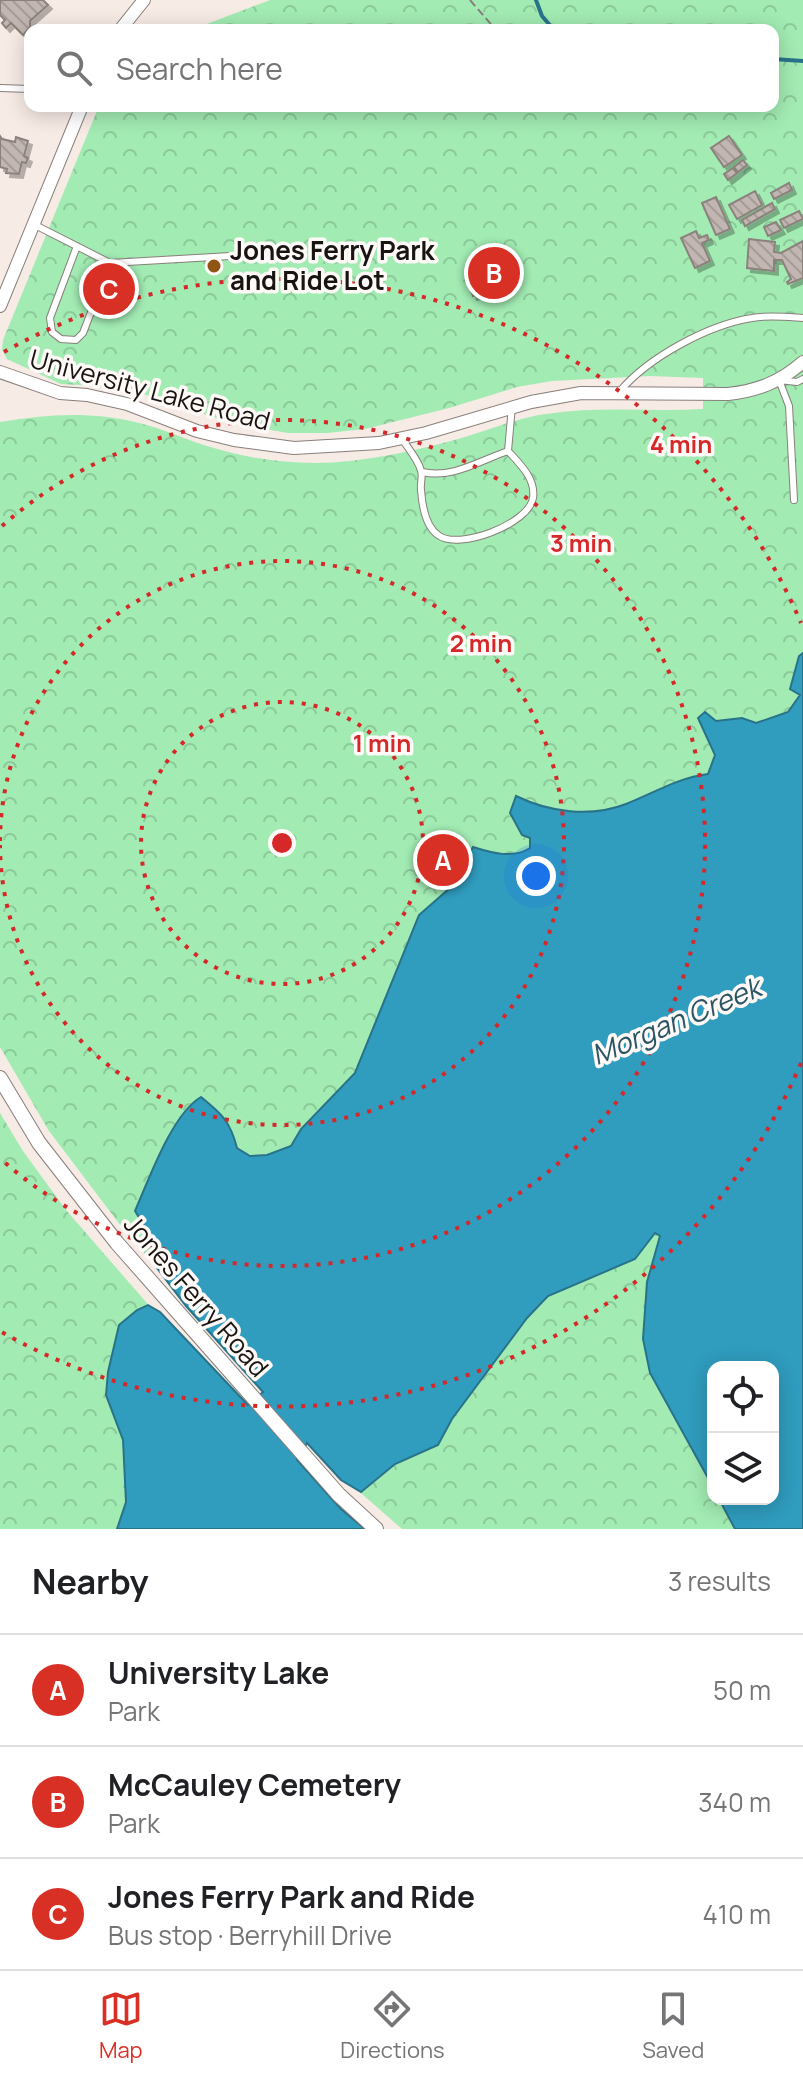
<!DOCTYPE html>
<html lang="en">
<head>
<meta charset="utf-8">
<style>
  :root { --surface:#fff; --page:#f6f6f6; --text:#202124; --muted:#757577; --line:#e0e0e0; --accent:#d93025 }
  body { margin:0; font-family:Manrope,sans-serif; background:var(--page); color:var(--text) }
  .controls { position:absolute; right:24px; bottom:24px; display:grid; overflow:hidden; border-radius:16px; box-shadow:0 4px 20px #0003 }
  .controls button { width:72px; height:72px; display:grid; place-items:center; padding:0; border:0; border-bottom:2px solid var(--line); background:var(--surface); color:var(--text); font:40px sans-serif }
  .you { position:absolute; left:536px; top:876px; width:28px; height:28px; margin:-20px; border:6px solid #fff; border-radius:50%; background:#1a73e8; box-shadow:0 0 0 12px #1a73e833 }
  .badge { display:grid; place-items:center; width:52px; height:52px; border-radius:50%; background:var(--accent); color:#fff; font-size:26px; font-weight:700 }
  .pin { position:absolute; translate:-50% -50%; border:4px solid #fff; box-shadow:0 2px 8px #0006 }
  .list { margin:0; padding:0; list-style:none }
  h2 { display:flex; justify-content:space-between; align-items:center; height:104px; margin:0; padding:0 32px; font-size:34px }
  h2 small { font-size:26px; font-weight:400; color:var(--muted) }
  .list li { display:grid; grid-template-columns:52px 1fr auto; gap:24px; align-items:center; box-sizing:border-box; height:112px; padding:0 32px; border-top:2px solid var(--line) }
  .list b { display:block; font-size:30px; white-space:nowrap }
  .list p { margin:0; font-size:26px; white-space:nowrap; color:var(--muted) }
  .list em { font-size:26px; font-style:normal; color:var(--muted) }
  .icon { flex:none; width:44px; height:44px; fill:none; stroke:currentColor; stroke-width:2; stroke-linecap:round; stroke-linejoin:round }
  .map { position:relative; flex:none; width:803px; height:1529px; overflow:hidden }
  .search { position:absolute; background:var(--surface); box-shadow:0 4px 20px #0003; left:24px; right:24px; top:24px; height:88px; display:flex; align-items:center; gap:20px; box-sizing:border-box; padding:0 28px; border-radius:16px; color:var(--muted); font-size:30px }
  .sheet { height:440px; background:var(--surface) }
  nav { display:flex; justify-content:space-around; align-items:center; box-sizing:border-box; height:112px; border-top:2px solid var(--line); background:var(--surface); font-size:22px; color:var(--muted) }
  nav a { display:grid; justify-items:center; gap:4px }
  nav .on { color:var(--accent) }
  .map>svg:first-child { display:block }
  .forest { fill:url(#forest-crowns); fill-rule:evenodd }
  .water { fill:#309cbe; stroke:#29738a; stroke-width:2 }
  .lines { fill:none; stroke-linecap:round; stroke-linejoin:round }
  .stream { stroke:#29738a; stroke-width:4 }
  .building { fill:url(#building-back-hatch); stroke:#8c827d; stroke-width:2; filter:url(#shadow) }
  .service-casing { stroke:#897f7a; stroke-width:8 }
  .minor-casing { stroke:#897f7a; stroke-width:14 }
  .tertiary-casing { stroke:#897f7a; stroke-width:16 }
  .path { stroke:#877f7b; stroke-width:2; stroke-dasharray:8 4; stroke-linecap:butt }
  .service { stroke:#fff; stroke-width:6 }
  .minor { stroke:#fff; stroke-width:12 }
  .tertiary { stroke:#fff; stroke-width:14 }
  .ring { fill:none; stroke:#d62828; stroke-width:4; stroke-dasharray:4 8 }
  .poi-dot { fill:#905514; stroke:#fffaf8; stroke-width:3 }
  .labels { text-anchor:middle; stroke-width:7; stroke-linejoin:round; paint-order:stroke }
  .poi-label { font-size:26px; font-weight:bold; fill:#181412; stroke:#fffaf8; text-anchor:start }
  .street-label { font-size:26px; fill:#181412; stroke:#fffaf8 }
  .water-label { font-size:28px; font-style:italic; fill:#295564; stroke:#fffaf8 }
  .centre { fill:#d62828; stroke:#fffaf8; stroke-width:4 }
  .ring-label { font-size:24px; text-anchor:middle; font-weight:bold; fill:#d62828; stroke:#fffaf8; stroke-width:7; stroke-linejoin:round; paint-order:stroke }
</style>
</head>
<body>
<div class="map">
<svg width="803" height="1529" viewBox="0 0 803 1529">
  <defs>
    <pattern id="forest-crowns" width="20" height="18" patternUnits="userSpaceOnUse" patternTransform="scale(2)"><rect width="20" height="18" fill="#a2ebb3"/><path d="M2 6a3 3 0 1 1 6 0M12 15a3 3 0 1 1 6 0" fill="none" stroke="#8bc999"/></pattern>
    <pattern id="building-back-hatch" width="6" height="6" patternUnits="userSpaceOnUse" patternTransform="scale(2)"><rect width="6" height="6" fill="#c1b6b1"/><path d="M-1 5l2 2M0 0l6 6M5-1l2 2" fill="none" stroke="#a59c97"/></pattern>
    <filter id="shadow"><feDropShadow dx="4" dy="4" stdDeviation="0" flood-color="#0004"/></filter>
  </defs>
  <rect width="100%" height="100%" fill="#f7ebe5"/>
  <path class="forest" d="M270,0H803V1529H402L338,1473L124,1230L49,1131L0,1047V422C46,414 92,411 139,423C162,428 184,439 207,446C242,457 278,463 315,463C361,463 414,451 458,439C488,431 515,418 546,414C598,406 651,412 703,409V378L650,376L552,381L517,387L449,408L365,429L327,433H288L231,423L137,392L99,386L61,384L7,359L2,350L3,340L99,106H773V30H191ZM713,1367H773V1499H713Z
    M0,1113L23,1151L66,1210L312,1493L350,1529H0Z"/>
  <path class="water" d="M803,653V1529H735L719,1499H773V1367H713V1487L650,1373L643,1339L647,1282L660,1236L655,1233L635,1259L548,1296L527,1318L452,1419L438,1445L395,1464L361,1492L341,1480L307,1443L297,1460L341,1509L365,1529H117L126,1502L123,1440L106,1395L108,1372L119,1325L137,1310L148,1305L160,1312L248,1405L263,1392L186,1306L157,1268L152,1239L135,1211C149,1179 172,1114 201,1097C222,1114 230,1121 237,1148L250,1156L267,1155L291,1146L301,1129L355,1073L419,915L451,887L473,847C492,853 513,859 530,848V838L522,835L510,813L516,796C549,812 590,818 626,804C654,793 677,778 708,774L715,755L698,718L705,712L716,721L742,718L756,723L788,712L800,695L790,689L799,656Z"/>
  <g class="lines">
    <path class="stream" d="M536,0L542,16L554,30
      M773,59L803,61"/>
  </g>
  <path class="building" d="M0,0H43L48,5L30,21V27L23,35L11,23L6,28L2,23L5,20L0,15Z
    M0,136L2,139L15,142L16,137L28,141L24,156L28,158L26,163L22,162L19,174L6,173L7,169L0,167Z
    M729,136L742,155L724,167L711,148Z
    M743,160L747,165L738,172L734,167Z
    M733,168L737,173L728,180L724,174Z
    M789,183L792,190L774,199L771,193Z
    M755,191L762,205L737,219L729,205Z
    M716,197L730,229L716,235L702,203Z
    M772,203L775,209L745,226L742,220Z
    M799,211L803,219L784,228L780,220Z
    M776,222L781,230L768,236L764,227Z
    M696,231L699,238L707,235L709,240L702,243L710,261L695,268L681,238Z
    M749,239L775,242L774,252L781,253L803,241V278L788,284L787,282L791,279L782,260H774V271L747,268Z
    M493,275L497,288L473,296L469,283Z"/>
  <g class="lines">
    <defs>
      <path id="service" d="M0,88L30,89
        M33,224L110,263L282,253
        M77,246L50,318L52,332L61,339L76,340L83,333L110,263
        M620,391C649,357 708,325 752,318C768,315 787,317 803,318
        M402,439C408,448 419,461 421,471C423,476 420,484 421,490C422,504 425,526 438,535C458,551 529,524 533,498C536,479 520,464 508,451C479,461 452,479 422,472
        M508,451L512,406
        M794,500L789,406L779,380L797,382L803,379"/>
      <path id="minor" d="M120,30L144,0
        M0,306L82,106
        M0,372L60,393L87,395L127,404L197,431L234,440L294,448L379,443L426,433L531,402L581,393L728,394C757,391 780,382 803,362"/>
      <path id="tertiary" d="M0,1078L39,1143L117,1243L339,1495L376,1529"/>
    </defs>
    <use href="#service" class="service-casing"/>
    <use href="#minor" class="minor-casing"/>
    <use href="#tertiary" class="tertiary-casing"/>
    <path class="path" d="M470,0L496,30"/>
    <use href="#service" class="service"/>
    <use href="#minor" class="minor"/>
    <use href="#tertiary" class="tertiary"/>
  </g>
  <g class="ring">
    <circle cx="282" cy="843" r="141"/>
    <path d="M0 841A282 282 0 1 1 0 845"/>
    <path d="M2 526A423 423 0 1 1 2 1160"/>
    <path d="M801 1063A564 564 0 0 1 0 1331M4 352A564 564 0 0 1 801 623"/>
  </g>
  <circle class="poi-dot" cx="214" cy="266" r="8"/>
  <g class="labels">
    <g class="poi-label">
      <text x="230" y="260">Jones Ferry Park<tspan x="230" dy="30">and Ride Lot</tspan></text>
    </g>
    <g class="street-label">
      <text transform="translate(150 390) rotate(15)" y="9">University Lake Road</text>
      <text transform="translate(196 1296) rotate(49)" y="9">Jones Ferry Road</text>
    </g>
    <g class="water-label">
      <text transform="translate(676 1021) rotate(-23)" y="10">Morgan Creek</text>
    </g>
  </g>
  <circle cx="282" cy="843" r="12" class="centre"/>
  <g class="ring-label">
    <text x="681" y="453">4 min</text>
    <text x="581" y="552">3 min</text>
    <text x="481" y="652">2 min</text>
    <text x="382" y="752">1 min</text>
  </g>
</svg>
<div class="controls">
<button><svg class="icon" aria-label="locate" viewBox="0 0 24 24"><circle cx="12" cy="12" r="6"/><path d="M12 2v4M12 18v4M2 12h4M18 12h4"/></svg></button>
<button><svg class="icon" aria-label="layers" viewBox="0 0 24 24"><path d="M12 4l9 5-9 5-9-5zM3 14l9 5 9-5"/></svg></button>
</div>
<div class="you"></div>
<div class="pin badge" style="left:443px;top:860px">A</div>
<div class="pin badge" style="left:494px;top:273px">B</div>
<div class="pin badge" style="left:109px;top:289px">C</div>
<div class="search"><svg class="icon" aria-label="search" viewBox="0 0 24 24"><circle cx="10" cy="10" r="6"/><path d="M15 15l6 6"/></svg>Search here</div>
</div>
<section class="sheet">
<h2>Nearby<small>3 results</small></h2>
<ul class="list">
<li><span class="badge">A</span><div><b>University Lake</b><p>Park</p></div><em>50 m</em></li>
<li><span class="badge">B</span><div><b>McCauley Cemetery</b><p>Park</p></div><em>340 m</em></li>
<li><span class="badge">C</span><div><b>Jones Ferry Park and Ride</b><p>Bus stop · Berryhill Drive</p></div><em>410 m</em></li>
</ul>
</section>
<nav>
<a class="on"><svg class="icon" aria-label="map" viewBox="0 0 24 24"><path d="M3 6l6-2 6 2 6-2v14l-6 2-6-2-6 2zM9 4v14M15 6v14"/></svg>Map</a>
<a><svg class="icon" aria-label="directions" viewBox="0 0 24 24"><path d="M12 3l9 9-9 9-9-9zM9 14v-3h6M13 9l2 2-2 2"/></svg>Directions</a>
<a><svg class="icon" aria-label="saved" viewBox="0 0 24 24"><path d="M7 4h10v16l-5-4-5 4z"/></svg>Saved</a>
</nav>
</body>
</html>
